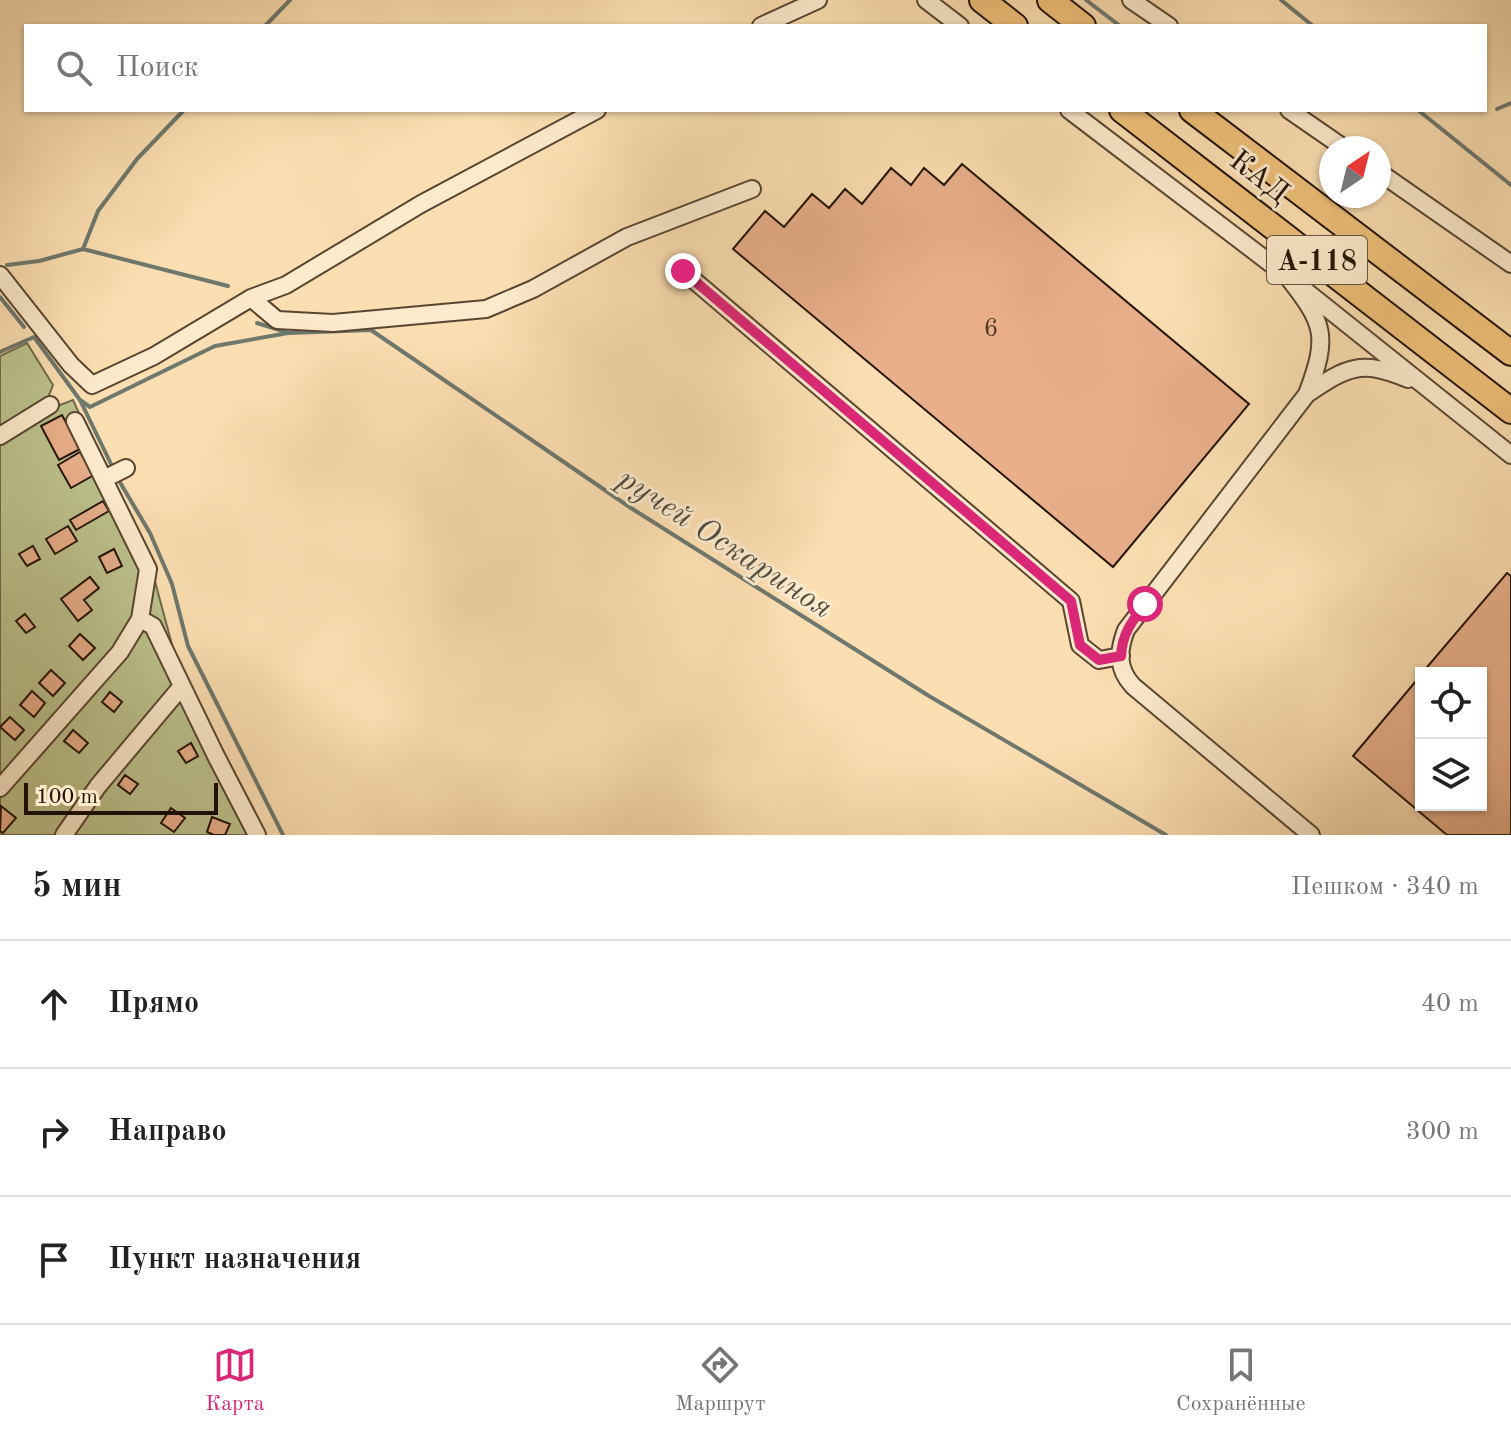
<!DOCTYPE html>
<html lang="ru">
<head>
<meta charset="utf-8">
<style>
  :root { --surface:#fff; --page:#f2f2f2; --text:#222; --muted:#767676; --line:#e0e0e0; --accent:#db2777 }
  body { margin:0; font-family:"Old Standard TT",serif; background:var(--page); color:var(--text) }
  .controls { position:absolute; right:24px; bottom:24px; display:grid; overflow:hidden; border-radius:0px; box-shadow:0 2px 6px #0004 }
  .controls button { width:72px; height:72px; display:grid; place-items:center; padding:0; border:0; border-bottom:2px solid var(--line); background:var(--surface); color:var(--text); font:40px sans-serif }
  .compass { position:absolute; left:1319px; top:136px; width:72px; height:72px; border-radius:50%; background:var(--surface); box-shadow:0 2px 6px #0004; rotate:35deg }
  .scale { position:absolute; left:24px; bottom:20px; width:194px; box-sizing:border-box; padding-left:8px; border:4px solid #231306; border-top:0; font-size:22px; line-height:28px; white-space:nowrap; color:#231306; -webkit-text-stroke:6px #fceacc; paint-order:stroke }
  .stop { position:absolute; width:24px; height:24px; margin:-18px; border:6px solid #db2777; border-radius:50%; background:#fff }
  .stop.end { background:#db2777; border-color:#fff; box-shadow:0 2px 8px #0008 }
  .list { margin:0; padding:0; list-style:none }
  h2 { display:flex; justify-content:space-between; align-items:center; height:104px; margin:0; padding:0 32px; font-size:34px }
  h2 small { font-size:26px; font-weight:400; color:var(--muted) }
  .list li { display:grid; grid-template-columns:52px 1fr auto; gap:24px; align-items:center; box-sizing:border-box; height:128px; padding:0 32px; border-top:2px solid var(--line) }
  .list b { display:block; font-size:30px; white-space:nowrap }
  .list em { font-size:26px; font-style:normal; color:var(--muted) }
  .icon { flex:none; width:44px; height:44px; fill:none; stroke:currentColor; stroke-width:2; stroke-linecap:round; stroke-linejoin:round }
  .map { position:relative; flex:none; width:1511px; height:835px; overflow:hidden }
  .search { position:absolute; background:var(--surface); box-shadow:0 2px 6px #0004; left:24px; right:24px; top:24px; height:88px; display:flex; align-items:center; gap:20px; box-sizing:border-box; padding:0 28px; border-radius:0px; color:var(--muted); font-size:30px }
  .sheet { height:488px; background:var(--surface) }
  nav { display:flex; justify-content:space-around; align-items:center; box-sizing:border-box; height:112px; border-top:2px solid var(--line); background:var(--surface); font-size:22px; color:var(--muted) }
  nav a { display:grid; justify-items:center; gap:4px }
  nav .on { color:var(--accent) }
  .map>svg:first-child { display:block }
  .green { fill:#bcc28d; stroke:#706a4a; stroke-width:2 }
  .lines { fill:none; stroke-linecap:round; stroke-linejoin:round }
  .stream { stroke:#6e786d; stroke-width:4 }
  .building { fill:#e8af8a; stroke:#231306; stroke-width:2 }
  .minor-casing { stroke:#594631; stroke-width:20 }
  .highway-casing { stroke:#231306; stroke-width:28 }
  .minor { stroke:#fceacc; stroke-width:16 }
  .highway { stroke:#eebf78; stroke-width:24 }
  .route { stroke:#db2777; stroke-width:10 }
  .labels { text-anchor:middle; stroke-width:6; stroke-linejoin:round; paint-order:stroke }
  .number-label { font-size:26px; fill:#543a27 }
  .shield { fill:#fceacc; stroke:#645441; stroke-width:2 }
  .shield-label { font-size:28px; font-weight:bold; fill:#231306 }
  .street-label { font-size:30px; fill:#231306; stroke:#fceacc }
  .water-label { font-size:32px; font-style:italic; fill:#4f4e42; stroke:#fceacc }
</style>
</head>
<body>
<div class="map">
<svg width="1511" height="835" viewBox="0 0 1511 835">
  <rect width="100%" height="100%" fill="#fbdeb1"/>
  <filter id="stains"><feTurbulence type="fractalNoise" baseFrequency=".0025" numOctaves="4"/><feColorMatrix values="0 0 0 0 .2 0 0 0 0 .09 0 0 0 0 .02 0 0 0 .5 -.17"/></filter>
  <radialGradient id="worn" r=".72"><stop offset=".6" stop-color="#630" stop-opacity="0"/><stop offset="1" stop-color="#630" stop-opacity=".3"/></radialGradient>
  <path class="green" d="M27,343L53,385L47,400L52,408L73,400L153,574L174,652L265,835H0V356Z"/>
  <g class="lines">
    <path class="stream" d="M1086,0L1120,26
      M1281,0L1313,26
      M265,26L290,0
      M1497,109L1511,103
      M1418,110L1511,185
      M83,249L98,211L137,159L184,110
      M7,265L39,261L83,249L228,286
      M0,297L24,327
      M257,323L289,333L371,330L631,508L929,696L1166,835
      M0,352L34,337L80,400
      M113,468L80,400L90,407L215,346L288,333
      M118,479L150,533L172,584L188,646L283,835"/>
  </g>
  <path class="building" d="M962,164L1249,404L1113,567L733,249L765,211L784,227L812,194L829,208L845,189L862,204L891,168L911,185L924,168L944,185Z
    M62,415L80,449L59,460L41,426Z
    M80,452L94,475L71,488L58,465Z
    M103,501L109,511L76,530L70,520Z
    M68,526L77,541L55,554L46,539Z
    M33,546L40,559L27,566L19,554Z
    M114,549L122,566L107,573L99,557Z
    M1507,573L1511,576V835H1447L1353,756L1421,675V805H1481V673H1422Z
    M90,577L99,588L84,600L92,610L78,621L61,599Z
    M25,614L35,627L26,633L16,621Z
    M80,634L95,648L83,660L69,646Z
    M51,670L65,683L53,696L39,683Z
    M32,691L45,703L34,717L20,705Z
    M110,692L122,702L114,712L102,702Z
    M10,717L24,730L15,740L0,727Z
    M73,730L88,743L79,753L64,741Z
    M191,743L198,756L186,763L178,751Z
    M125,775L138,784L130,794L118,785Z
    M1,806L16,818L3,833L0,831Z
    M171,808L185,818L174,832L161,823Z
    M212,817L230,824L225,835H214L207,832Z"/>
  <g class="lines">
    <defs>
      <path id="minor" d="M926,0L960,26
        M1131,0L1169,26
        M761,26L818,0
        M1069,110L1287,276L1511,455
        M1289,110L1344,148
        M1379,172L1511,264
        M683,271L1071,601L1080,645L1099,660L1121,656
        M0,275L71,365L92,385L154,356L251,298L286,285L421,204L597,110
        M1287,276C1325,324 1329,336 1307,394L1126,630C1118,651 1117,669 1133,686L1311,835
        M251,298L277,320L333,323L486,309L533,289L627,237L752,189
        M1307,394C1347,367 1361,359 1408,379
        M0,436L50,405
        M104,479L126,468
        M140,619L153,626L216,756L257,835
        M0,788L120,652L140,619L148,569L75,421
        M64,835L98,786L182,686"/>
      <path id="highway" d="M982,0L1015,26
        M1050,0L1083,26
        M1122,110L1511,411
        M1192,110L1511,353"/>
    </defs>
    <use href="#minor" class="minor-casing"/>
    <use href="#highway" class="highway-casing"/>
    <use href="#minor" class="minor"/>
    <use href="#highway" class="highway"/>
  </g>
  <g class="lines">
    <path class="route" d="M683,271L1071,601L1080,645L1099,660L1121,656C1122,634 1132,621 1145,604"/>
  </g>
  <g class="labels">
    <g class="number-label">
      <text x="991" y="336">6</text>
    </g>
    <rect class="shield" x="1267" y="236" width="100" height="48" rx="6"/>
    <g class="shield-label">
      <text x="1317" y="270">А-118</text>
    </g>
    <g class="street-label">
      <text transform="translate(1260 176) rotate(38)" y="10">КАД</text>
    </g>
    <g class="water-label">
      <text transform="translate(726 542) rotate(33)" y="11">ручей Оскариноя</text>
    </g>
  </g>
  <rect width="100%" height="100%" filter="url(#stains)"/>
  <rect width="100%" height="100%" fill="url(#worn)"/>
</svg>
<div class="controls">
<button><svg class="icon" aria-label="locate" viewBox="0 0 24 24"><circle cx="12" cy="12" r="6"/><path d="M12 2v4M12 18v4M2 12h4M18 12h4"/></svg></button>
<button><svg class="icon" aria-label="layers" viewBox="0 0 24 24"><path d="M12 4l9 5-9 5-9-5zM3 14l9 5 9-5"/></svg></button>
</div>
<svg class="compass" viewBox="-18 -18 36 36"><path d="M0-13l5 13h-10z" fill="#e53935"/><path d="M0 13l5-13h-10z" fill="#767676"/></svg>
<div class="scale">100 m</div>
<div class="stop" style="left:1145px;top:604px"></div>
<div class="stop end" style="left:683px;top:271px"></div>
<div class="search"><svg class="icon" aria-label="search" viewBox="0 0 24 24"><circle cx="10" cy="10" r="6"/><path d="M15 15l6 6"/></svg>Поиск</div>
</div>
<section class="sheet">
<h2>5 мин<small>Пешком · 340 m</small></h2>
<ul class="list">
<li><svg class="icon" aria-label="ahead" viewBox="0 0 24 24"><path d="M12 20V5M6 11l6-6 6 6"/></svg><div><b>Прямо</b></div><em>40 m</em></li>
<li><svg class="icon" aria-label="right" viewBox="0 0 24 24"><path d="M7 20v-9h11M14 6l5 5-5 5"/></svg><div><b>Направо</b></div><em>300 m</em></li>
<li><svg class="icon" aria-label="arrive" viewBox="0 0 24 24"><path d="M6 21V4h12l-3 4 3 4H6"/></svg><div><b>Пункт назначения</b></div></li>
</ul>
</section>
<nav>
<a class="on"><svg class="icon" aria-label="map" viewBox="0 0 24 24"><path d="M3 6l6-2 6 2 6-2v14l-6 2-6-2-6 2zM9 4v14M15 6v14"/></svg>Карта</a>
<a><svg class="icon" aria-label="directions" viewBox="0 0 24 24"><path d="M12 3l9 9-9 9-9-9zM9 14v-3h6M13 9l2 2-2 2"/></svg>Маршрут</a>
<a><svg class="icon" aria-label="saved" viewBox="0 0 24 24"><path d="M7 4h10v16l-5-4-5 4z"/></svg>Сохранённые</a>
</nav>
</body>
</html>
